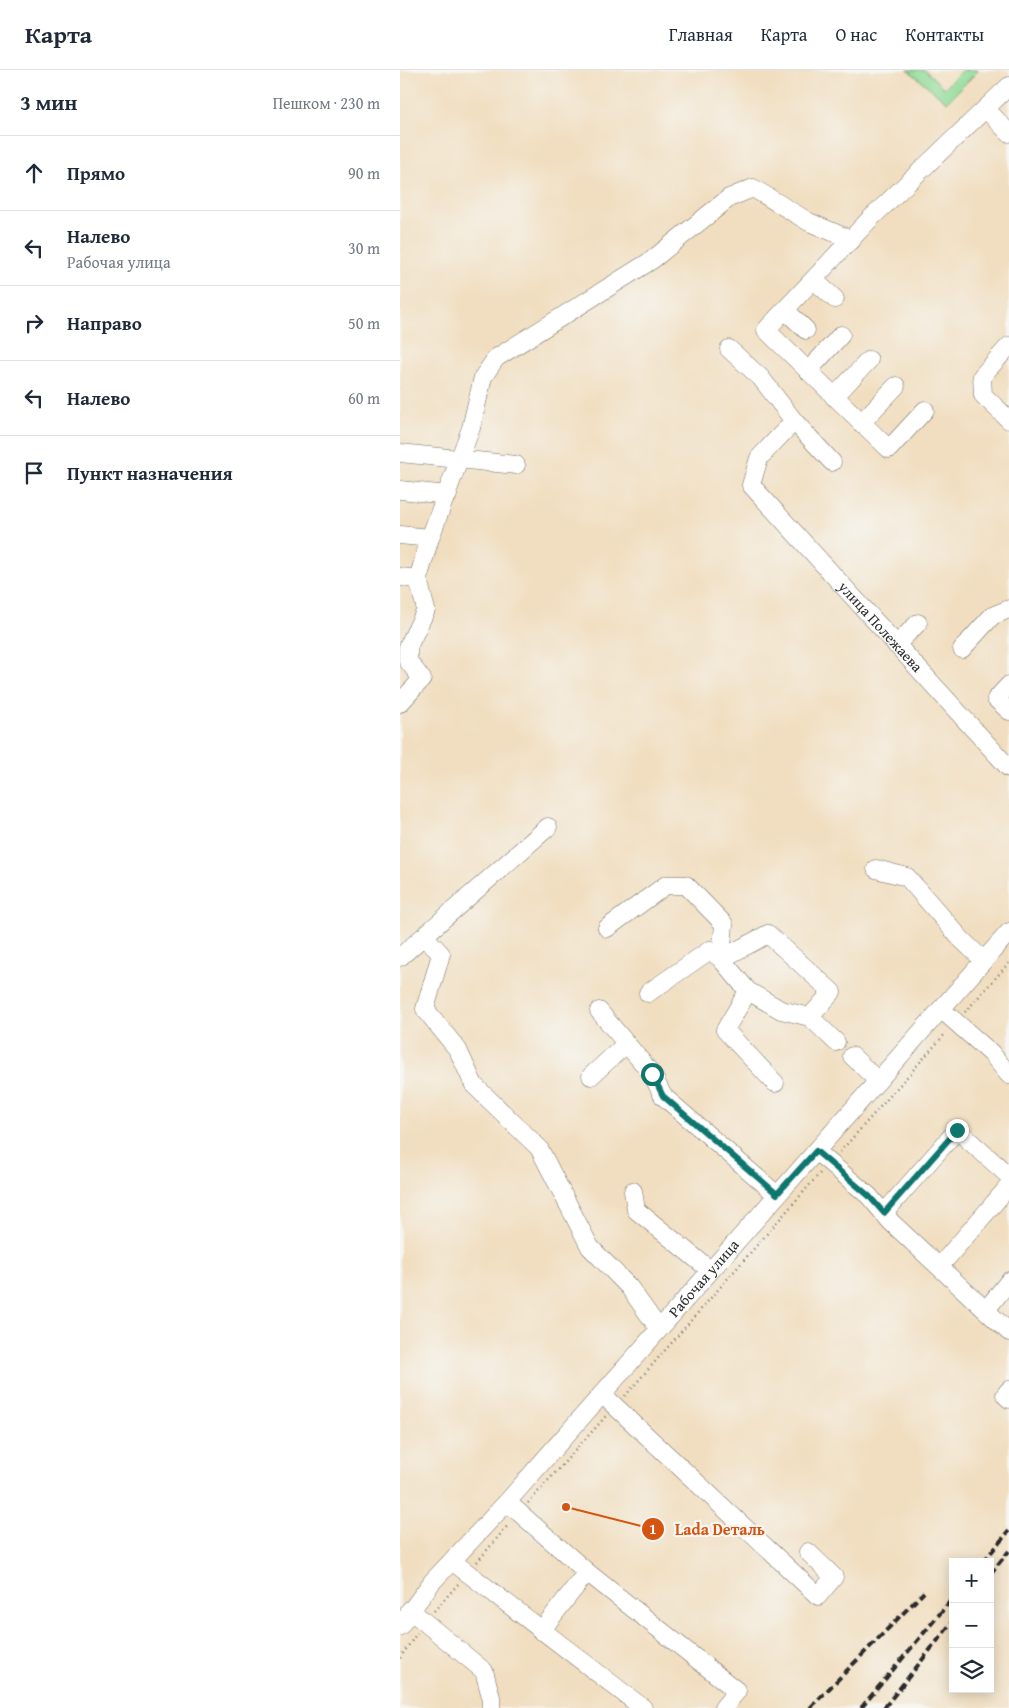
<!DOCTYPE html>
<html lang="ru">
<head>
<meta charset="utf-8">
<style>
  :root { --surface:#fff; --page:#f6f6f7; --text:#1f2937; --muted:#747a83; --line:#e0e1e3 }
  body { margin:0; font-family:"Gentium Book Plus",serif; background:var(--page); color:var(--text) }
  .controls { position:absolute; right:15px; bottom:15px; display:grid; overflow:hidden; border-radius:0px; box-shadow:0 2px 12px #0003 }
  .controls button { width:45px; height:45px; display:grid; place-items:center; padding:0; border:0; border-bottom:1px solid var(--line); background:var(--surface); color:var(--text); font:25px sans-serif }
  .stop { position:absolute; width:15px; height:15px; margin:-11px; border:4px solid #0f766e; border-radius:50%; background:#fff }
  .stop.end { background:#0f766e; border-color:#fff; box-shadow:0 1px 5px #0008 }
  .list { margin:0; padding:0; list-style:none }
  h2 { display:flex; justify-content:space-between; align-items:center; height:65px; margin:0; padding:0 20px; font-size:21px }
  h2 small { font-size:16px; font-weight:400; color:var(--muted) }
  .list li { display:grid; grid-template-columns:32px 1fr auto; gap:15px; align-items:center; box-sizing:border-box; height:75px; padding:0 20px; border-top:1px solid var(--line) }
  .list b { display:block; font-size:19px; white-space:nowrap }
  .list p { margin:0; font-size:16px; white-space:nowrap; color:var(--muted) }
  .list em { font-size:16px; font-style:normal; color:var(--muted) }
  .icon { flex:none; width:28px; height:28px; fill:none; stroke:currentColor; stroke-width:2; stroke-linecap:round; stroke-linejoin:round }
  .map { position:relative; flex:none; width:609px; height:1638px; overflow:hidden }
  header { display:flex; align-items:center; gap:30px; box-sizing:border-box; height:70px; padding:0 25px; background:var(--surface); border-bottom:1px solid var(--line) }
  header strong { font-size:24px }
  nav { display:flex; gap:28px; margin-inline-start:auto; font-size:18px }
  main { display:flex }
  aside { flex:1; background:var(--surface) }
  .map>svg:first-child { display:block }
  .green { fill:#91db97; stroke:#5e8361 }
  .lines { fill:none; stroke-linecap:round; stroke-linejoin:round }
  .minor-casing { stroke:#706a5f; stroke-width:19 }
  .path { stroke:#706a5f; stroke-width:2.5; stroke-dasharray:1 4; stroke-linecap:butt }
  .minor { stroke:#fff; stroke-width:18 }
  .rail { stroke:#2b2b2b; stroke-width:4; stroke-dasharray:8 4; stroke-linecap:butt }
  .route { stroke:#0f766e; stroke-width:6 }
  .labels { text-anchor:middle; stroke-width:4.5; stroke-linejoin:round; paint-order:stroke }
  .street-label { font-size:15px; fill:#2b2b2b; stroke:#f6f6f2 }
  .leader { fill:none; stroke:#d5540f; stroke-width:2 }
  .callout-dot { fill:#d5540f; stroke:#f6f6f2; stroke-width:2 }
  .mark-label { font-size:15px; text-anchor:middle; font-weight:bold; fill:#fff }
  .callout-label { font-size:16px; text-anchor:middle; font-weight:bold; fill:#d5540f; stroke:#f6f6f2; stroke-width:4.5; stroke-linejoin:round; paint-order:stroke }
</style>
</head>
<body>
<header>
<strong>Карта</strong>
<nav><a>Главная</a><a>Карта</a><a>О нас</a><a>Контакты</a></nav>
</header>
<main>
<aside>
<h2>3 мин<small>Пешком · 230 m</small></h2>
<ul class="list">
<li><svg class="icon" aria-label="ahead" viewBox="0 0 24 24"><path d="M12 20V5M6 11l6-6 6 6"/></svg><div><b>Прямо</b></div><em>90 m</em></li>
<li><svg class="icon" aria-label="left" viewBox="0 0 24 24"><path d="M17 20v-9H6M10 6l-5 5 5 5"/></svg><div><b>Налево</b><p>Рабочая улица</p></div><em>30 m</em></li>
<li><svg class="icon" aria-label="right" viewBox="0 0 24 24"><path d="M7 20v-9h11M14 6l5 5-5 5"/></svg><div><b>Направо</b></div><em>50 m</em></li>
<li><svg class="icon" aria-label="left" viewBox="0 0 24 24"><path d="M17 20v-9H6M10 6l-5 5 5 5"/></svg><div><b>Налево</b></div><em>60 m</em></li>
<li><svg class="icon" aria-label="arrive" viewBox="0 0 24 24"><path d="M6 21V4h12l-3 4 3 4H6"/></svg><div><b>Пункт назначения</b></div></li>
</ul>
</aside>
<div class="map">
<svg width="609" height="1638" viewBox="0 0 609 1638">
  <rect width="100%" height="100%" fill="#f6f6f2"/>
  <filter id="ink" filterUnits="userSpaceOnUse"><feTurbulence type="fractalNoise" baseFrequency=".02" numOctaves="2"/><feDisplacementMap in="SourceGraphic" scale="10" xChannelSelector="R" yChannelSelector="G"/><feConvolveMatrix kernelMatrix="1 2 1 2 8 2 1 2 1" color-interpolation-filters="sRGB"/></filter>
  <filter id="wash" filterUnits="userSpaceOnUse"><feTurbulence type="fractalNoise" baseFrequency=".0096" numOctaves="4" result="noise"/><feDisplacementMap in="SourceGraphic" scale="20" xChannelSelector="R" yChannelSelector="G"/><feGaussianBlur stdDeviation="1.12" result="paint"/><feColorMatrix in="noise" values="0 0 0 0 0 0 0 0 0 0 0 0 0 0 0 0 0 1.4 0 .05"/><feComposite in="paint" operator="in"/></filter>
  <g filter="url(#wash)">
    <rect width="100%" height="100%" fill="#f1dec0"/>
    <path class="green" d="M508,0H525L544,18L563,0H579L547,32Z"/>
  </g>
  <g filter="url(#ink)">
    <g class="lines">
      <defs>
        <g id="minor">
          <path d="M586,39L609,63"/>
          <path d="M414,210L435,229"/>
          <path d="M385,240L406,260"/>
          <path d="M609,276L582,306L583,325L609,350"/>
          <path d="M329,279L361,308L394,351L432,392"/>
          <path d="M408,301L441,265"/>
          <path d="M434,327L469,290"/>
          <path d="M525,340L489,379L366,260L469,150L609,16"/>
          <path id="s1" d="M394,351L359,388L351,415L609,698"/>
          <path d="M461,353L496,316"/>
          <path d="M0,383L116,395"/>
          <path d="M0,420L48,425"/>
          <path d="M0,465L30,468"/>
          <path d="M0,507L18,509"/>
          <path d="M496,575L518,553"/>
          <path d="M562,579L592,546L609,539"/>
          <path d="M609,615L596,629L609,641"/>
          <path d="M0,633L22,609L8,591V577L26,540L18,509L30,468L71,358L83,307L96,288L252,190L329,128L353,118L409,152L452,170"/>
          <path d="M476,799L507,807L561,869L583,890"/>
          <path d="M207,858L266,815H286L324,854L321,889L348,921L381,940L410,947"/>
          <path d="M25,867L41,884L25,939L58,980L74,1015L139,1078L190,1177L229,1217L259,1259"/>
          <path d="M0,887L148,757"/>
          <path d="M348,921L325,960L375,1013"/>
          <path d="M248,923L310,880L321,889L368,864L432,922L410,947L436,972"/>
          <path d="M541,939L591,983L609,1005"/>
          <path d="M199,941L252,1004L263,1026L377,1125"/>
          <path d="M452,986L478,1011"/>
          <path d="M191,1006L226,974"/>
          <path d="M416,1081L469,1126L491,1152L609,1262"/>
          <path d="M233,1121L236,1140L310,1200"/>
          <path d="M484,1143L557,1060L609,1106"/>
          <path d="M540,1196L609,1116"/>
          <path d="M586,1240L609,1211"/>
          <path d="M609,1320L605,1325L609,1329"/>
          <path d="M202,1324L418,1526L434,1507L408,1482"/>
          <path d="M107,1432L187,1502L337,1621L323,1638"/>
          <path d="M52,1491L243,1638"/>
          <path d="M10,1540L84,1601L91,1627V1638"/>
          <path id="s2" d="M0,1556L32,1512L107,1432L609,862"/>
          <path d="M141,1561L187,1502"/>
        </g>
      </defs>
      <use href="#minor" class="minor-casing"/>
      <path class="path" d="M565,942L609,893
        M440,1082L546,963
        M225,1326L421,1102
        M128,1433L206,1346
        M77,1492L109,1454
        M34,1541L59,1513
        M0,1588L17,1563"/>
      <use href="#minor" class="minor"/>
      <path class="rail" d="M583,1492L609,1461
        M590,1504L609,1481
        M410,1638L524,1522
        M461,1638L553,1528
        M484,1638L553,1551"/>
    </g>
  </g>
  <g class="lines" filter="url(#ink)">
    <path class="route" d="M252,1004L263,1026L377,1124L416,1081L469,1126L484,1143L557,1060"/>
  </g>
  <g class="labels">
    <g class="street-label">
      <text dy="5" stroke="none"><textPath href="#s1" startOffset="271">улица Полежаева</textPath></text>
      <text dy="5" stroke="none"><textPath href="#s2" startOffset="462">Рабочая улица</textPath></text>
    </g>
  </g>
  <path class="leader" d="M166 1437L253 1459"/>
  <g class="callout-dot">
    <circle cx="166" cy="1437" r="5"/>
    <circle cx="253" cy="1459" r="12"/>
  </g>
  <g class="mark-label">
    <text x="253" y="1464">1</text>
  </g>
  <g class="callout-label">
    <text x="320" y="1465">Lada Dеталь</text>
  </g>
</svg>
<div class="controls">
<button>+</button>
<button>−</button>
<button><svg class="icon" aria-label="layers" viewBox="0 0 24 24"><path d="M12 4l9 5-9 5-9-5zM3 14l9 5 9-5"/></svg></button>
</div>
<div class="stop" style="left:252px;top:1004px"></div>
<div class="stop end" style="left:557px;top:1060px"></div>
</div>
</main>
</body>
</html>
